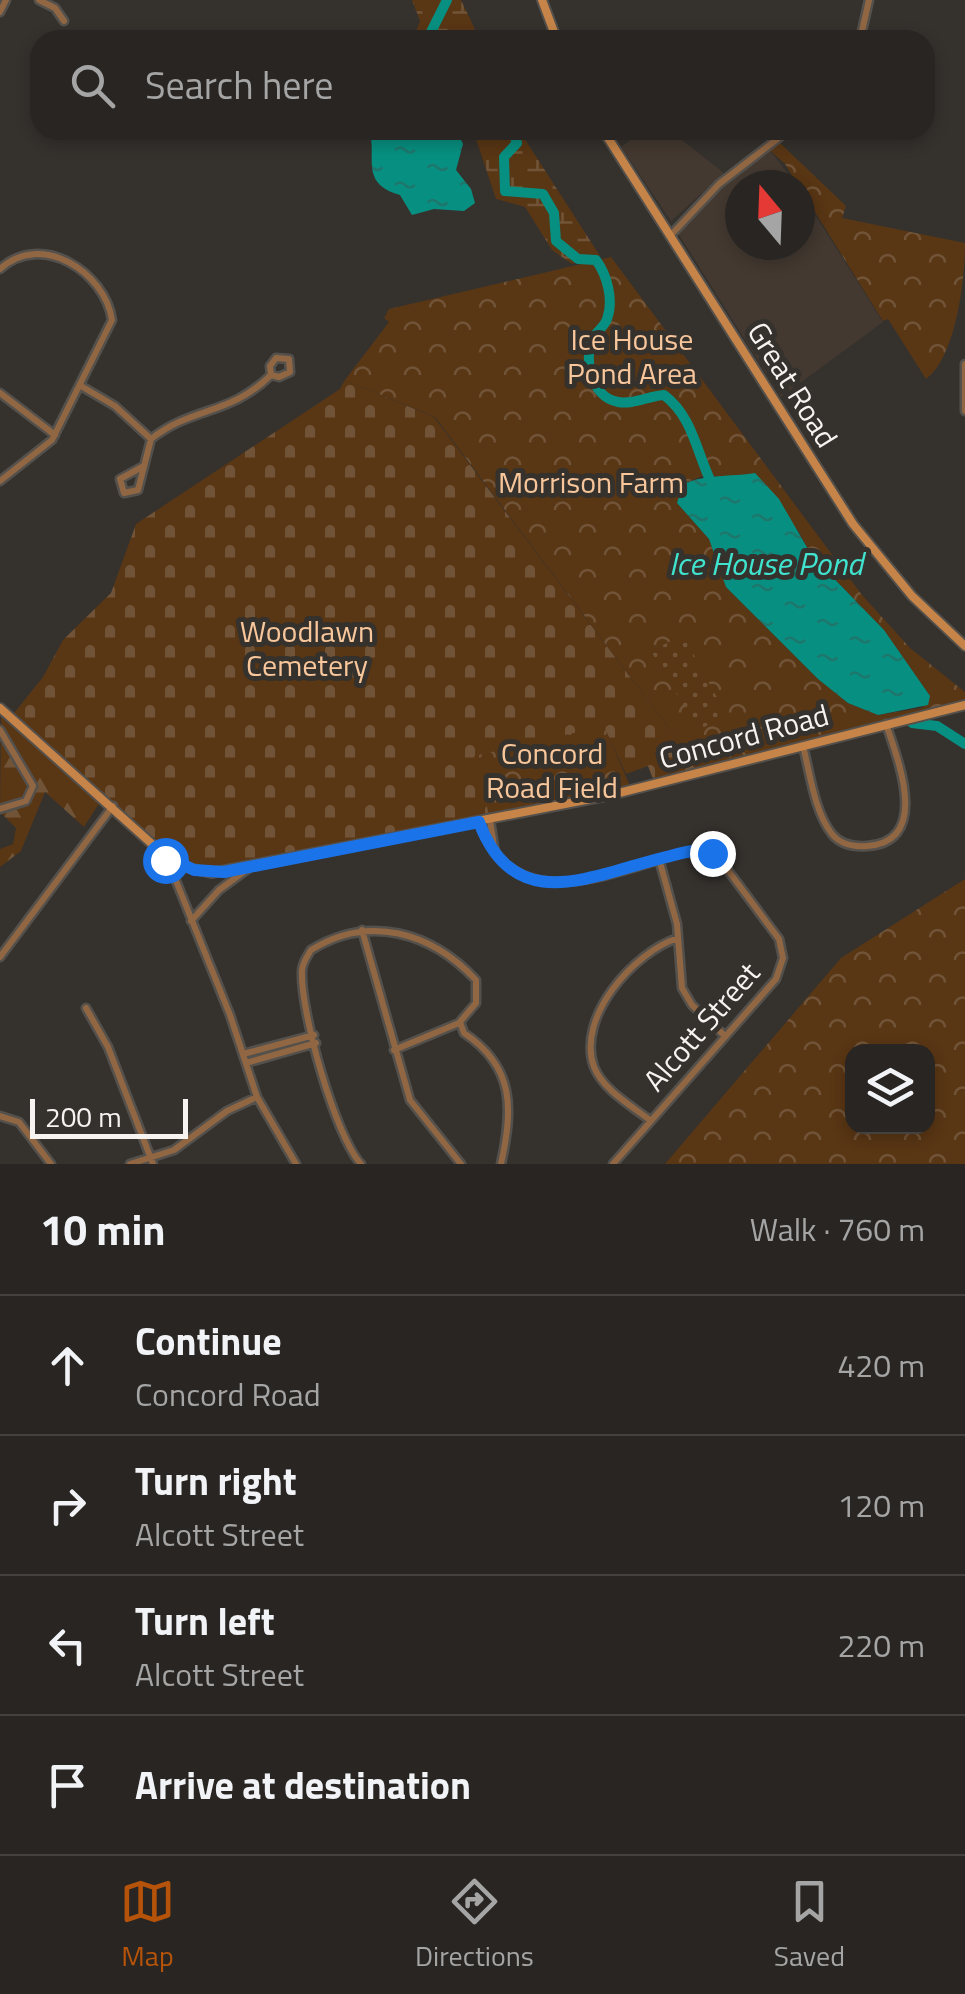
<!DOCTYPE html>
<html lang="en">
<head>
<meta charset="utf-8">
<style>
  :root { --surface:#282522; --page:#34312f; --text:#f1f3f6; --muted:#a5a5a5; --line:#444240; --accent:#b45309 }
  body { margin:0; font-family:"Titillium Web",sans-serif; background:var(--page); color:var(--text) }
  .controls { position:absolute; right:30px; bottom:30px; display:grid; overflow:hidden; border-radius:20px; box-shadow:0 5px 15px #0003 }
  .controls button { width:90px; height:90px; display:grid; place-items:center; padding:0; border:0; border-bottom:2px solid var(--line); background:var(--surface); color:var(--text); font:50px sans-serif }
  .compass { position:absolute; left:725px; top:170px; width:90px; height:90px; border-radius:50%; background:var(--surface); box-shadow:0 5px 15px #0003; rotate:341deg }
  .scale { position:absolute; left:30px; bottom:25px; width:158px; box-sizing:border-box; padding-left:10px; border:5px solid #f6f3f1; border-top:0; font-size:28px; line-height:35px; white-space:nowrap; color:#f6f3f1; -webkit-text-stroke:8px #35312d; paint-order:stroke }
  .stop { position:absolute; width:30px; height:30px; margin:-22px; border:8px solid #1a73e8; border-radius:50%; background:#fff }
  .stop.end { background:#1a73e8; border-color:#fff; box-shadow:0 2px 10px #0008 }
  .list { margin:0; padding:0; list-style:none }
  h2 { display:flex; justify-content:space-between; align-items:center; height:130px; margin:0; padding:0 40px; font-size:42px }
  h2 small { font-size:32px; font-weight:400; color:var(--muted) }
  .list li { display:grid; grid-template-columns:65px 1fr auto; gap:30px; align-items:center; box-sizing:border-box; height:140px; padding:0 40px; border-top:2px solid var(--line) }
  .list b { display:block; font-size:38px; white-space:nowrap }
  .list p { margin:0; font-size:32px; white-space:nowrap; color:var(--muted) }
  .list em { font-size:32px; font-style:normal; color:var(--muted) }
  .icon { flex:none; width:55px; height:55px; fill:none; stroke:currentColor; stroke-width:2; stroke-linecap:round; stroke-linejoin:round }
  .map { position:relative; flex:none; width:965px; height:1164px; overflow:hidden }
  .search { position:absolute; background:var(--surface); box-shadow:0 5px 15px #0003; left:30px; right:30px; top:30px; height:110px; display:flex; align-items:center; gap:25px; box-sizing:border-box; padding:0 35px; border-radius:30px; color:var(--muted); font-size:38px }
  .sheet { height:690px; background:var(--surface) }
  nav { display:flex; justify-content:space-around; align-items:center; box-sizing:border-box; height:140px; border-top:2px solid var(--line); background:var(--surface); font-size:28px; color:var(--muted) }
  nav a { display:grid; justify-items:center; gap:5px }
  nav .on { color:var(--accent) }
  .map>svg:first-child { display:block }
  .built { fill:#433931 }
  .forest { fill:url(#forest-firs) }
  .wetland { fill:url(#wetland-marsh) }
  .cemetery { fill:url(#cemetery-stones) }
  .park { fill:url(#park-crowns); fill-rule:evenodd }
  .garden { fill:url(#garden-dots) }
  .water { fill:url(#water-ripples) }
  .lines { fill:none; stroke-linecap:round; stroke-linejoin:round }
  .river { stroke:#079081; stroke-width:10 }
  .street-casing { stroke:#54504c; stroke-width:11 }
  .secondary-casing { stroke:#54504c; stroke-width:12 }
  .street { stroke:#916743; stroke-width:6 }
  .secondary { stroke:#c68448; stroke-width:8 }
  .route { stroke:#1a73e8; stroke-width:12 }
  .labels { text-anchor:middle; stroke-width:10; stroke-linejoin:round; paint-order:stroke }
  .park-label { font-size:30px; fill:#f8c69b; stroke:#35312d }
  .street-label { font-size:30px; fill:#f6f3f1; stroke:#35312d }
  .water-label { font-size:32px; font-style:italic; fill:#40e3ce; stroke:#35312d }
</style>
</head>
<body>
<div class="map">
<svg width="965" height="1164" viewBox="0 0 965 1164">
  <defs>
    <pattern id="forest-firs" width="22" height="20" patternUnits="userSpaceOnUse" patternTransform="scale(2.5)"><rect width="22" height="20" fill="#593614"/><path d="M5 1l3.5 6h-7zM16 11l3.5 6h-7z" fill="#715437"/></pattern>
    <pattern id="wetland-marsh" width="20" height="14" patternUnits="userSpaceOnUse" patternTransform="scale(2.5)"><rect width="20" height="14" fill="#593614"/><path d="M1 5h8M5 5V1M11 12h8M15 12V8" fill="none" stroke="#715437"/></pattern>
    <pattern id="cemetery-stones" width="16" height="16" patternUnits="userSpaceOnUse" patternTransform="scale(2.5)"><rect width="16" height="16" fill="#593614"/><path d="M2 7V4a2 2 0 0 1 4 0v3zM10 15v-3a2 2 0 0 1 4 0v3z" fill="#715437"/></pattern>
    <pattern id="park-crowns" width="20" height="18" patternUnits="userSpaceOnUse" patternTransform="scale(2.5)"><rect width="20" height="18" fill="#593614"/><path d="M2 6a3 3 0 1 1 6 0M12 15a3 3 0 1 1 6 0" fill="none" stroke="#715437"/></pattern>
    <pattern id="garden-dots" width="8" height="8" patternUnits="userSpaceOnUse" patternTransform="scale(2.5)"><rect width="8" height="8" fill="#593614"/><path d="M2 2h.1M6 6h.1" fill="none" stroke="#715437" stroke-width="1.8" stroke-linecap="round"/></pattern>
    <pattern id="water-ripples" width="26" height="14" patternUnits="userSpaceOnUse" patternTransform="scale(2.5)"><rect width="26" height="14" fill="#079081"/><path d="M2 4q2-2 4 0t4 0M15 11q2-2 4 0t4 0" fill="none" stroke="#1e776d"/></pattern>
  </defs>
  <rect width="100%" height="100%" fill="#35312d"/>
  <path class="built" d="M644,130H669L724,173L671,221L621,147Z
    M771,151L796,185H740V245H800V191L883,322L781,397L678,233L712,193Z"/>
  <path class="forest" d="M1,717L100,802L84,827L45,792L21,851L0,867V849L13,844L16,828L0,812Z"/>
  <path class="wetland" d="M412,0H461L480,40H413L420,21Z
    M473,130H519L600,256L572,264L552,250L525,207L496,199Z"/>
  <path class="cemetery" d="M345,380L434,417L698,767L653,779L648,766L626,774L604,727L489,815L225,868L195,866L170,853L14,713L43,677L63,640L111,593L136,524L340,389Z"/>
  <path class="park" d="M780,143L846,206L842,218L965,243C965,280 956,357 926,379L888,319L883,321L785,164L771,151L741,171Z
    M611,257L862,595L910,648L965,692V700L698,767L435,417L345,380L389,322L384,318L389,309ZM707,474L723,478L797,529L812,556L884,630L930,696L922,708L878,715L848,703L818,679L726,587L709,539L677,503L683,484Z
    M604,726L630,786L489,815L474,756Z
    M965,879V1164H665L841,958ZM852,1052H928V1126H852Z"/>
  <path class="garden" d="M683,635L727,716L698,730L651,651Z"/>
  <path class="water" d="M369,130H456L463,144L456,170L471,189L475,203L464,211L434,209L412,215L400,195C358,183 378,156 369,130Z
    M755,473L779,499L812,556L884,630L930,696L928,705L878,715L848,703L818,679L726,587L709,539L677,503L683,484C707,474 729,477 755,473Z"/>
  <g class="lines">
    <path class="river" d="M427,40L447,0
      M512,130L517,143L504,157L505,191L543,194L554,213L556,241L578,259L596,260C607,275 614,300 607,319C605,326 597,331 593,338C583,359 591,397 618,402C632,405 649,396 664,395C693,417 696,451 711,482
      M912,723L937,726L965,744"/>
    <defs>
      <path id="street" d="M39,0L55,8L64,21
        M0,12L6,0
        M860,40L869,0
        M670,236L719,184L789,130
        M0,269C41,231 105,272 112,320L52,440L0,481
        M965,364V411
        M81,386L115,406L151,439
        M0,393L55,435
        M142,467L120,479L124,493L138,490L151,439C193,406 229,416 271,375L270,366L276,358L289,359L290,372L279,377L271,375
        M0,730L33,786L26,801L0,809
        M803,746C810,773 814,811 832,834C840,844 853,847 867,846C931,842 898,760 886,724
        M490,820L495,853
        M479,822C516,924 615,869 691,851L718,857L779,939L783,958L776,979L613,1164
        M166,856L230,1015L257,1097L296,1164
        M659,859L677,924L682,988L692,1005L725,1036
        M191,921L219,890L249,868
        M362,930L410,1100L461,1164
        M0,957L113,806
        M86,1008L108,1047L153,1164
        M460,1022L464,1033C515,1067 513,1109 501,1164
        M243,1054L314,1035
        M246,1063L316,1043
        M0,1116L19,1122L51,1164
        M651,1121C632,1106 604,1091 594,1067C576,1017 634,952 678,938
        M130,1164L174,1150L227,1111L257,1097
        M361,1164C335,1136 300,1010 302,971C302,963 307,957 311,950C369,914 431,932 476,980V1003L459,1023L394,1050"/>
      <path id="secondary" d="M542,0L557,40
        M603,130L853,524L912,596L965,646
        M0,708L161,852L185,867L211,873L611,795L965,705"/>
    </defs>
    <use href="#street" class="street-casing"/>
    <use href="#secondary" class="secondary-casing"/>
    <use href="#street" class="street"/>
    <use href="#secondary" class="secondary"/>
  </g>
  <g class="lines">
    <path class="route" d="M165,860L166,856L194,870L224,872L479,822C515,918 592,875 666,857C682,853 696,848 712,853"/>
  </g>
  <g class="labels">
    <g class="park-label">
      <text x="632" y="350">Ice House<tspan x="632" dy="34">Pond Area</tspan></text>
      <text x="591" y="493">Morrison Farm</text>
      <text x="307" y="642">Woodlawn<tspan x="307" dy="34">Cemetery</tspan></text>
      <text x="552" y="764">Concord<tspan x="552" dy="34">Road Field</tspan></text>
    </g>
    <g class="street-label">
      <text transform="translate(792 385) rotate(58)" y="10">Great Road</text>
      <text transform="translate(744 737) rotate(-15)" y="10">Concord Road</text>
      <text transform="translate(702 1027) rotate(-49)" y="10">Alcott Street</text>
    </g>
    <g class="water-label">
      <text x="766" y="575">Ice House Pond</text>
    </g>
  </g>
</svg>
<div class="controls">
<button><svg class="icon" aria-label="layers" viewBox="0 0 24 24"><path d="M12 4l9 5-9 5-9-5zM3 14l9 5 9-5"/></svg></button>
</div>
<svg class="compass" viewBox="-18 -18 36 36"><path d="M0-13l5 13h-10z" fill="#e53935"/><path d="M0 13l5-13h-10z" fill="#a5a5a5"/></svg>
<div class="scale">200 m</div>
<div class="stop" style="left:165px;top:860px"></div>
<div class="stop end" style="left:712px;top:853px"></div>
<div class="search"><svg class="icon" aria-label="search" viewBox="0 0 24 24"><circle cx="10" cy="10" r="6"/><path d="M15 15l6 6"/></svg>Search here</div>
</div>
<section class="sheet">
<h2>10 min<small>Walk · 760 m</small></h2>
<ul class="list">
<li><svg class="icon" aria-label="ahead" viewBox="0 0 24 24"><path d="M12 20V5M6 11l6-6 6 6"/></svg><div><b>Continue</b><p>Concord Road</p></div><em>420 m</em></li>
<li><svg class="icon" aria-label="right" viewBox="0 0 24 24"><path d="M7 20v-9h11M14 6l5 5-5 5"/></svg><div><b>Turn right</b><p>Alcott Street</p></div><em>120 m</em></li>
<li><svg class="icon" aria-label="left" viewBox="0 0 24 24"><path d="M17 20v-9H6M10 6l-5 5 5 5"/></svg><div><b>Turn left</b><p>Alcott Street</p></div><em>220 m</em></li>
<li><svg class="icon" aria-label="arrive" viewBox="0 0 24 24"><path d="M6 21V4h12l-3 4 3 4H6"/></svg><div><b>Arrive at destination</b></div></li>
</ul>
</section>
<nav>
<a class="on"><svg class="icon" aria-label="map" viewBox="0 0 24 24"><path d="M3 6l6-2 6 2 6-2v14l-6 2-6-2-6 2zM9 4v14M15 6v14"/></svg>Map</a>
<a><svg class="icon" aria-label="directions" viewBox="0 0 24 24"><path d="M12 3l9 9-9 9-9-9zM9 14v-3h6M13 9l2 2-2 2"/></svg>Directions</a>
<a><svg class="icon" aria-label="saved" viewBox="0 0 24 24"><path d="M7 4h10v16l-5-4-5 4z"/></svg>Saved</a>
</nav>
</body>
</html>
